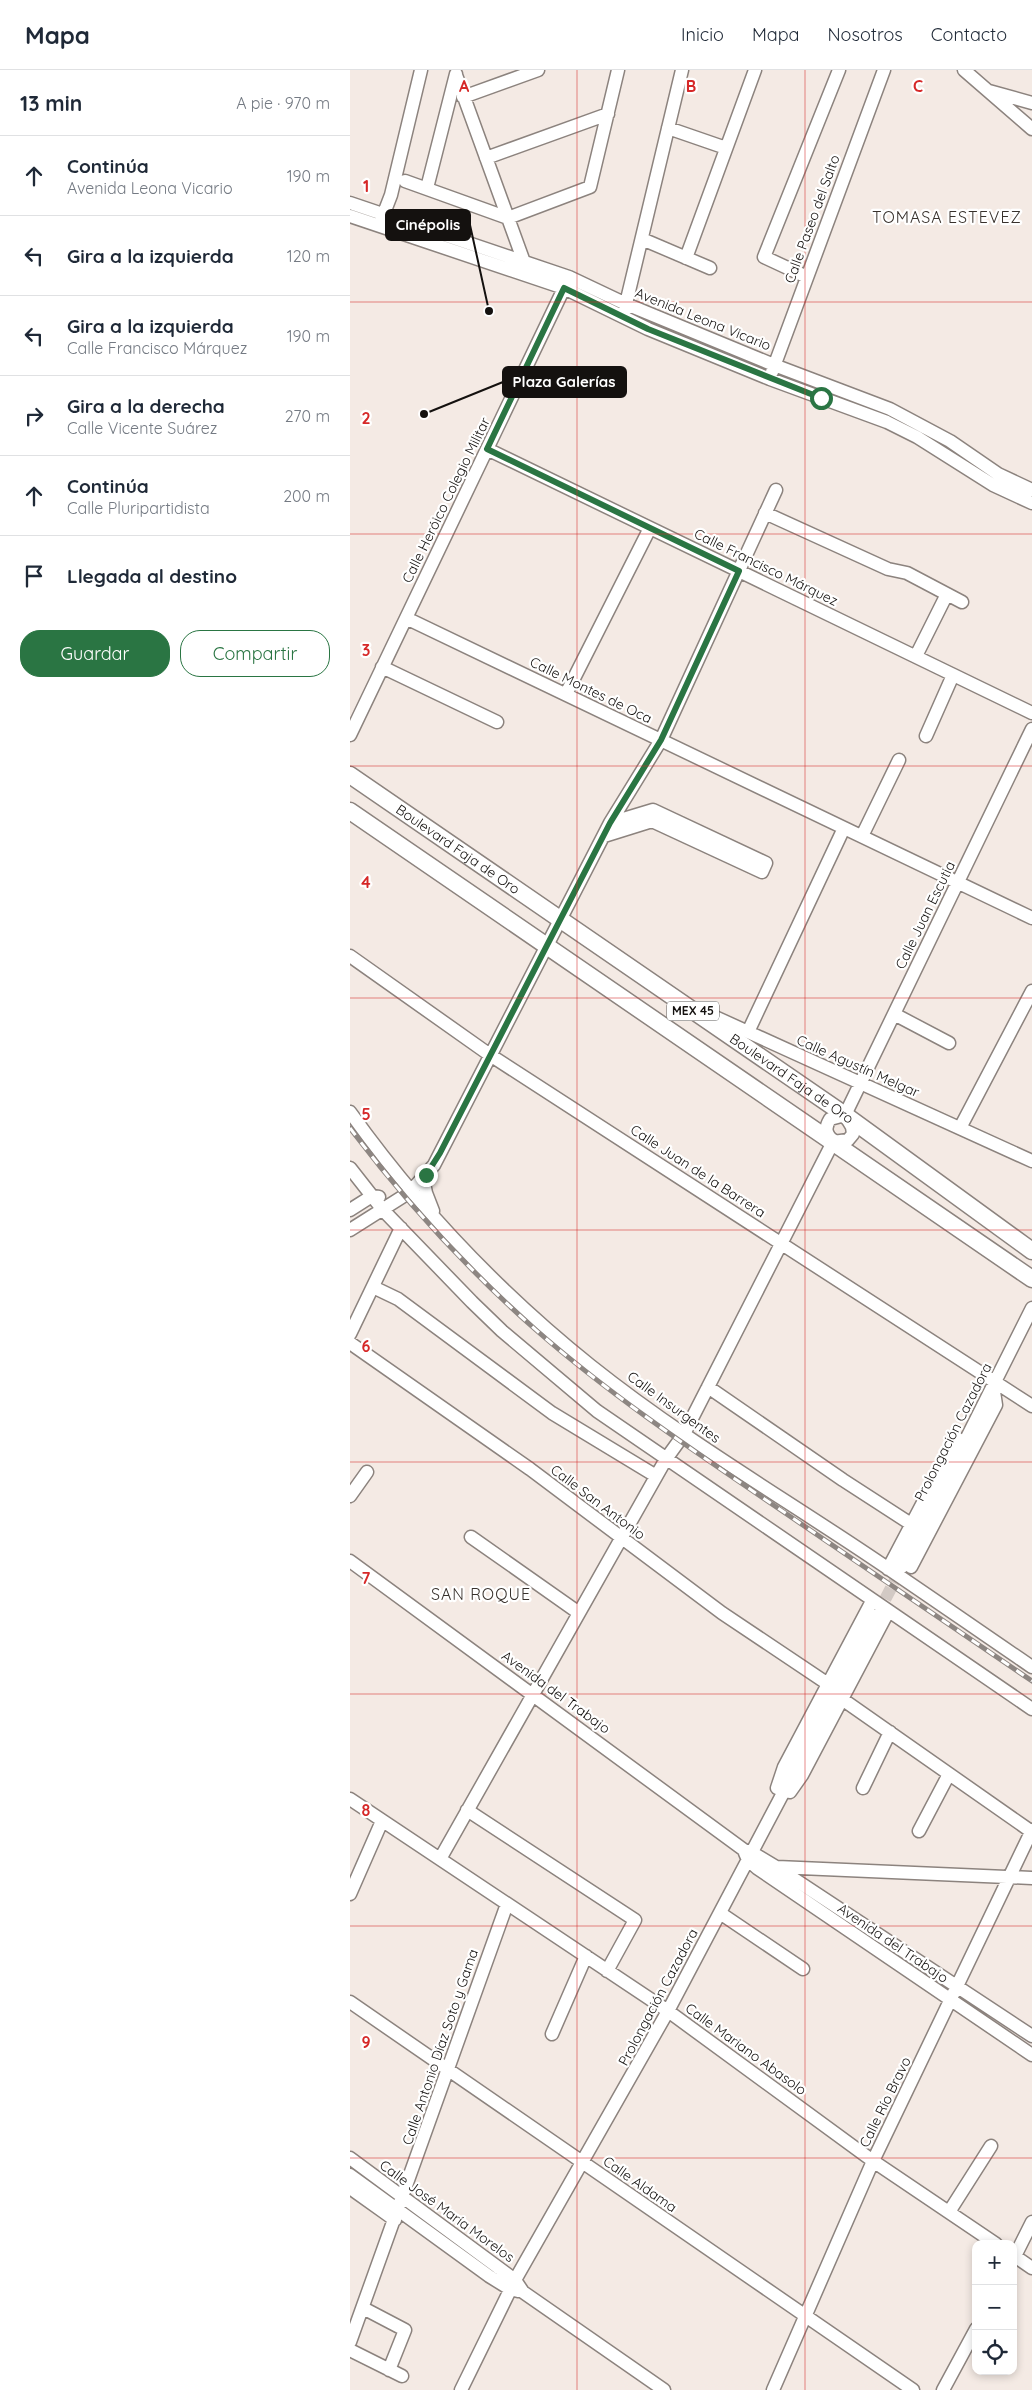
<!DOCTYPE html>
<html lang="es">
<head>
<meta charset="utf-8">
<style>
  :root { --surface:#fff; --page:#f2f2f3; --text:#1f2937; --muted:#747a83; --line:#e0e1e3; --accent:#2a7543 }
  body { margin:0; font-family:Quicksand,sans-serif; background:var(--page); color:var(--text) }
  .controls { position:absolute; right:15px; bottom:15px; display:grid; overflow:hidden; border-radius:10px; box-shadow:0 2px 8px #0003 }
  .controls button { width:45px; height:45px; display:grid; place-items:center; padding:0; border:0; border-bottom:1px solid var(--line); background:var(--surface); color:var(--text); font:25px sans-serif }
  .stop { position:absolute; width:15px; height:15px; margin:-11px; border:4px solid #2a7543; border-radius:50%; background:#fff }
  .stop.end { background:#2a7543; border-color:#fff; box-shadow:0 1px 5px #0008 }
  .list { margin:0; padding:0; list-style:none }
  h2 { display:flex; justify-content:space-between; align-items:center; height:65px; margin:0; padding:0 20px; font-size:21px }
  h2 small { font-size:16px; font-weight:400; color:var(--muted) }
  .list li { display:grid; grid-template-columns:32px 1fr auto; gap:15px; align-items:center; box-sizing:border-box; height:80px; padding:0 20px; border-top:1px solid var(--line) }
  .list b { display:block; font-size:19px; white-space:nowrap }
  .list p { margin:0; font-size:16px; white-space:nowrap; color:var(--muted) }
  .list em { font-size:16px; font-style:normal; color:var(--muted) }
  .actions { display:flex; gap:10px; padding:15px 20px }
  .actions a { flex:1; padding:11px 0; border:1px solid var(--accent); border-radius:20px; text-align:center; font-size:18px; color:var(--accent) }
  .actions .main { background:var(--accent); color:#fff }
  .icon { flex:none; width:28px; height:28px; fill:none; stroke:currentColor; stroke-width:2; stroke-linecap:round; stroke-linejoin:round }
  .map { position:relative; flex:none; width:682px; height:2320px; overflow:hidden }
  header { display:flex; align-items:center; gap:30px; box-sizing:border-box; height:70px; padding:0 25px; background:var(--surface); border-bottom:1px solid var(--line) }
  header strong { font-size:24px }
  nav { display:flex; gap:28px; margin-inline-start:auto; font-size:18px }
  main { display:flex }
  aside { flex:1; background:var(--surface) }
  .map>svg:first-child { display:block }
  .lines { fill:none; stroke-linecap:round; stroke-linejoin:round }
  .minor-tunnel { stroke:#d2c9c4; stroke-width:12; stroke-dasharray:12 6; stroke-linecap:butt }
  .minor-casing { stroke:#8c837e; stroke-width:15 }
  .major-casing { stroke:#8c837e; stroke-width:19 }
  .minor { stroke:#fff; stroke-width:12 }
  .major { stroke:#fff; stroke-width:16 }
  .rail-casing { stroke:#8d8682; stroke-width:5 }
  .rail { stroke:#fff; stroke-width:3; stroke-dasharray:9; stroke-linecap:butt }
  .route { stroke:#2a7543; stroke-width:6 }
  .grid { fill:none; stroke:#d62828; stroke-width:1; stroke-opacity:0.55 }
  .labels { text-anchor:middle; stroke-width:4.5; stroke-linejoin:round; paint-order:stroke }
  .shield { fill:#fff; stroke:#5a5857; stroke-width:1 }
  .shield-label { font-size:12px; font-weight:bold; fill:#14110f }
  .street-label { font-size:14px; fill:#14110f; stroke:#fff }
  .quarter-label { font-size:16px; letter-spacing:1px; fill:#38312c; stroke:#fff }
  .grid-label { font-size:16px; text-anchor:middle; font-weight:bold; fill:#d62828; stroke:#fff; stroke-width:4.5; stroke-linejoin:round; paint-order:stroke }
  .leader { fill:none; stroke:#14110f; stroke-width:2 }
  .callout-dot { fill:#14110f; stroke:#fff; stroke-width:2 }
  .callout { fill:#14110f; stroke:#14110f; stroke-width:2 }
  .callout-label { font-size:15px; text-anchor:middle; font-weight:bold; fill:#fff }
</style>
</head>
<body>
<header>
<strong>Mapa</strong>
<nav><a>Inicio</a><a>Mapa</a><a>Nosotros</a><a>Contacto</a></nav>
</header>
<main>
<aside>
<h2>13 min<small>A pie · 970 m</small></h2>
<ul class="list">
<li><svg class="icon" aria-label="ahead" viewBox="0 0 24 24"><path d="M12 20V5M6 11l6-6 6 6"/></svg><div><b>Continúa</b><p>Avenida Leona Vicario</p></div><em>190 m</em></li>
<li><svg class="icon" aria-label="left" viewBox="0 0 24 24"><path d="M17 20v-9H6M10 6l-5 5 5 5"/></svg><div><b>Gira a la izquierda</b></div><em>120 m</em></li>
<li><svg class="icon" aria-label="left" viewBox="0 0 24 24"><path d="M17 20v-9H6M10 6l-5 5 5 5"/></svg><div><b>Gira a la izquierda</b><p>Calle Francisco Márquez</p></div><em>190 m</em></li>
<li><svg class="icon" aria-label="right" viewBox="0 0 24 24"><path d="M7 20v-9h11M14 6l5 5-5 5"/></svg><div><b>Gira a la derecha</b><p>Calle Vicente Suárez</p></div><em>270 m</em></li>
<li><svg class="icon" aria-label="ahead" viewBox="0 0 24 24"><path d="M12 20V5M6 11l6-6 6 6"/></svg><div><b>Continúa</b><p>Calle Pluripartidista</p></div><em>200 m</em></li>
<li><svg class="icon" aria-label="arrive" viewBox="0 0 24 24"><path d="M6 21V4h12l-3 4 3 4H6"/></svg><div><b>Llegada al destino</b></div></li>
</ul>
<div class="actions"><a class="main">Guardar</a><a>Compartir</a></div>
</aside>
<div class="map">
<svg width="682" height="2320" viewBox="0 0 682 2320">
  <rect width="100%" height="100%" fill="#f4eae4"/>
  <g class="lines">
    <path class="minor-tunnel" d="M527,1545L552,1497"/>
    <defs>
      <path id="minor" d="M614,0L682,59
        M106,5L174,192
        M639,21L682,33
        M113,27L188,0
        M318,58L376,78
        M136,88L258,44
        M55,111L158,148L240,117L268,0
        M77,118L106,4
        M0,133L219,207L276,234L424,295L540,339L600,371L648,404L682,420
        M0,146L214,218L298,259L420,309L537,352L567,367L643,415L682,433
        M31,151L41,125L71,0
        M292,169L360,198
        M336,188L405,0
        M457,207L414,187L489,0
        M274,242L332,0
        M422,302L534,0
        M137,379L682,643
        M415,443L538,499L557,503L612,532
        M56,548L682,848
        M566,586L597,524
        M32,597L147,652
        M216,624L300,458
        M0,665L217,212
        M576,666L603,605
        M254,766L302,751L412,802L416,793L303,740L260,753
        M512,766L549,690
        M0,886L140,985L682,1336
        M354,942L682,1091
        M544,944L599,973
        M398,962L494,758
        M0,1042C68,1137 150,1223 241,1296C325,1363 417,1418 506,1477C565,1516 623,1557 682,1597
        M495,1045L682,659
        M610,1058L682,921
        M483,1072L498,1070L503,1064L502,1057L496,1047
        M483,1072C476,1063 474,1059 480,1049L495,1045
        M0,1098L33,1140L122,1232L152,1261L247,1341L682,1639
        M73,1108L76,1123L83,1141
        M0,1140L22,1126L29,1127
        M0,1160L60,1122L84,1095L260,753L311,670L426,420
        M23,1217L48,1229L202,1343L306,1406
        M0,1264L51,1158
        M0,1273L180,1399L372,1543L478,1614
        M358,1317L493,1410L561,1454
        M0,1426L17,1402
        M121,1467L229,1543
        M0,1491L394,1780L401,1782L426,1797L682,1966
        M552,1497L682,1238
        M561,1497L646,1335L643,1315
        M538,1499L607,1368
        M492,1629L682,1762
        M427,1718L434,1697L522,1531
        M513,1718L540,1662
        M440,1722L452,1705L538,1542
        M0,1729L318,1941L523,2091L646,2174
        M117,1740L285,1850L257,1901
        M569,1761L599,1704
        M395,1783L398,1790L407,1798L682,1985
        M90,1789L316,1389L334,1364L483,1072
        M427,1797L682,1808
        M0,1824L32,1751
        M370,1843L453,1899
        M0,1932L563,2320
        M202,1964L236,1886
        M0,2088L165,2210L173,2222L314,2320
        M0,2105L139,2206L160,2219L168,2221
        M0,2118L45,2150
        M599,2142L641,2076
        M663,2185L682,2198
        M663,2190L682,2152
        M13,2238L55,2260L39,2300
        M0,2272L157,1834
        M0,2280L52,2306
        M111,2320L165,2210L318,1941L527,1545
        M423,2320L523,2091L682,1760
        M593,2320L626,2259"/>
      <g id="major">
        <path id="s1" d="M0,705L495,1045L682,1181"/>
        <path d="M0,741L682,1209"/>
      </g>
    </defs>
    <use href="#minor" class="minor-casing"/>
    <use href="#major" class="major-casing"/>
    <use href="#minor" class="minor"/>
    <use href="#major" class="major"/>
    <defs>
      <path id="rail" d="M0,1058C55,1131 117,1199 186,1260C266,1330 356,1389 444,1449C523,1503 603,1557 682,1611"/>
    </defs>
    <use href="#rail" class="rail-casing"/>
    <use href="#rail" class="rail"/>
  </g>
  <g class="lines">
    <path class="route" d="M76,1105L90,1083L260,753L311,670L389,501L137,379L214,218L298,259L471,328"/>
  </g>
  <path class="grid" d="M227,0V2320M455,0V2320M0,232H682M0,464H682M0,696H682M0,928H682M0,1160H682M0,1392H682M0,1624H682M0,1856H682M0,2088H682"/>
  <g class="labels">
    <rect class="shield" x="317" y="931.5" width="52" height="19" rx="4"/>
    <g class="shield-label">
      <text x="343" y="945">MEX 45</text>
    </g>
    <g class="street-label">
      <text transform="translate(462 149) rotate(-70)" y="5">Calle Paseo del Salto</text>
      <text transform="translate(353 249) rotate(22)" y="5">Avenida Leona Vicario</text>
      <text transform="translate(96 430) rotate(-64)" y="5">Calle Heróico Colegio Militar</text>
      <text transform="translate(416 497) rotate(26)" y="5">Calle Francisco Márquez</text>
      <text transform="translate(241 620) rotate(26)" y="5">Calle Montes de Oca</text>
      <text dy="5" stroke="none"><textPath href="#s1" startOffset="131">Boulevard Faja de Oro</textPath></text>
      <text transform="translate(575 845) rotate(-64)" y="5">Calle Juan Escutia</text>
      <text transform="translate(508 996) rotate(24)" y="5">Calle Agustín Melgar</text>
      <text dy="5" stroke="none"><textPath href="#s1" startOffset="536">Boulevard Faja de Oro</textPath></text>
      <text transform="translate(348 1101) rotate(33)" y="5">Calle Juan de la Barrera</text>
      <text transform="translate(324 1337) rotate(36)" y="5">Calle Insurgentes</text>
      <text transform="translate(603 1362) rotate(-63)" y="5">Prolongación Cazadora</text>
      <text transform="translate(248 1432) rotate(37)" y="5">Calle San Antonio</text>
      <text transform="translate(206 1622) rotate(36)" y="5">Avenida del Trabajo</text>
      <text transform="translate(543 1873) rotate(34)" y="5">Avenida del Trabajo</text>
      <text transform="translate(308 1927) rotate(-62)" y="5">Prolongación Cazadora</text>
      <text transform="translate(90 1977) rotate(-71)" y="5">Calle Antonio Díaz Soto y Gama</text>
      <text transform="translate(396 1979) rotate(36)" y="5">Calle Mariano Abasolo</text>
      <text transform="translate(535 2032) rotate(-64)" y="5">Calle Río Bravo</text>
      <text transform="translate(290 2114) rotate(35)" y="5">Calle Aldama</text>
      <text transform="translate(97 2141) rotate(36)" y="5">Calle José María Morelos</text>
    </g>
    <g class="quarter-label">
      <text x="597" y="153">TOMASA ESTEVEZ</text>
      <text x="131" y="1530">SAN ROQUE</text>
    </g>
  </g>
  <g class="grid-label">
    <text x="114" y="22">A</text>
    <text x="341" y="22">B</text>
    <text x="568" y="22">C</text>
    <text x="16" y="122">1</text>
    <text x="16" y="354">2</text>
    <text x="16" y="586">3</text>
    <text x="16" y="818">4</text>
    <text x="16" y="1050">5</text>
    <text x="16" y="1282">6</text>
    <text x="16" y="1514">7</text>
    <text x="16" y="1746">8</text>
    <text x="16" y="1978">9</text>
  </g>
  <path class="leader" d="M139 241L120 155M74 344L153 312"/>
  <g class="callout-dot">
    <circle cx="139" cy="241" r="5"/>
    <circle cx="74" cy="344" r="5"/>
  </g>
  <g class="callout">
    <rect x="36" y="140" width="84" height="30" rx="5"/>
    <rect x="153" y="297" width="123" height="30" rx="5"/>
  </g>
  <g class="callout-label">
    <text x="78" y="160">Cinépolis</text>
    <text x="214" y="317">Plaza Galerías</text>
  </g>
</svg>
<div class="controls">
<button>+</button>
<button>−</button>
<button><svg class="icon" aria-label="locate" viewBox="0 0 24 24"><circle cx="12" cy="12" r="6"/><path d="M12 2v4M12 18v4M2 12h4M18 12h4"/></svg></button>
</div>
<div class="stop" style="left:471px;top:328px"></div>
<div class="stop end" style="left:76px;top:1105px"></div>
</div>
</main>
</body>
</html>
